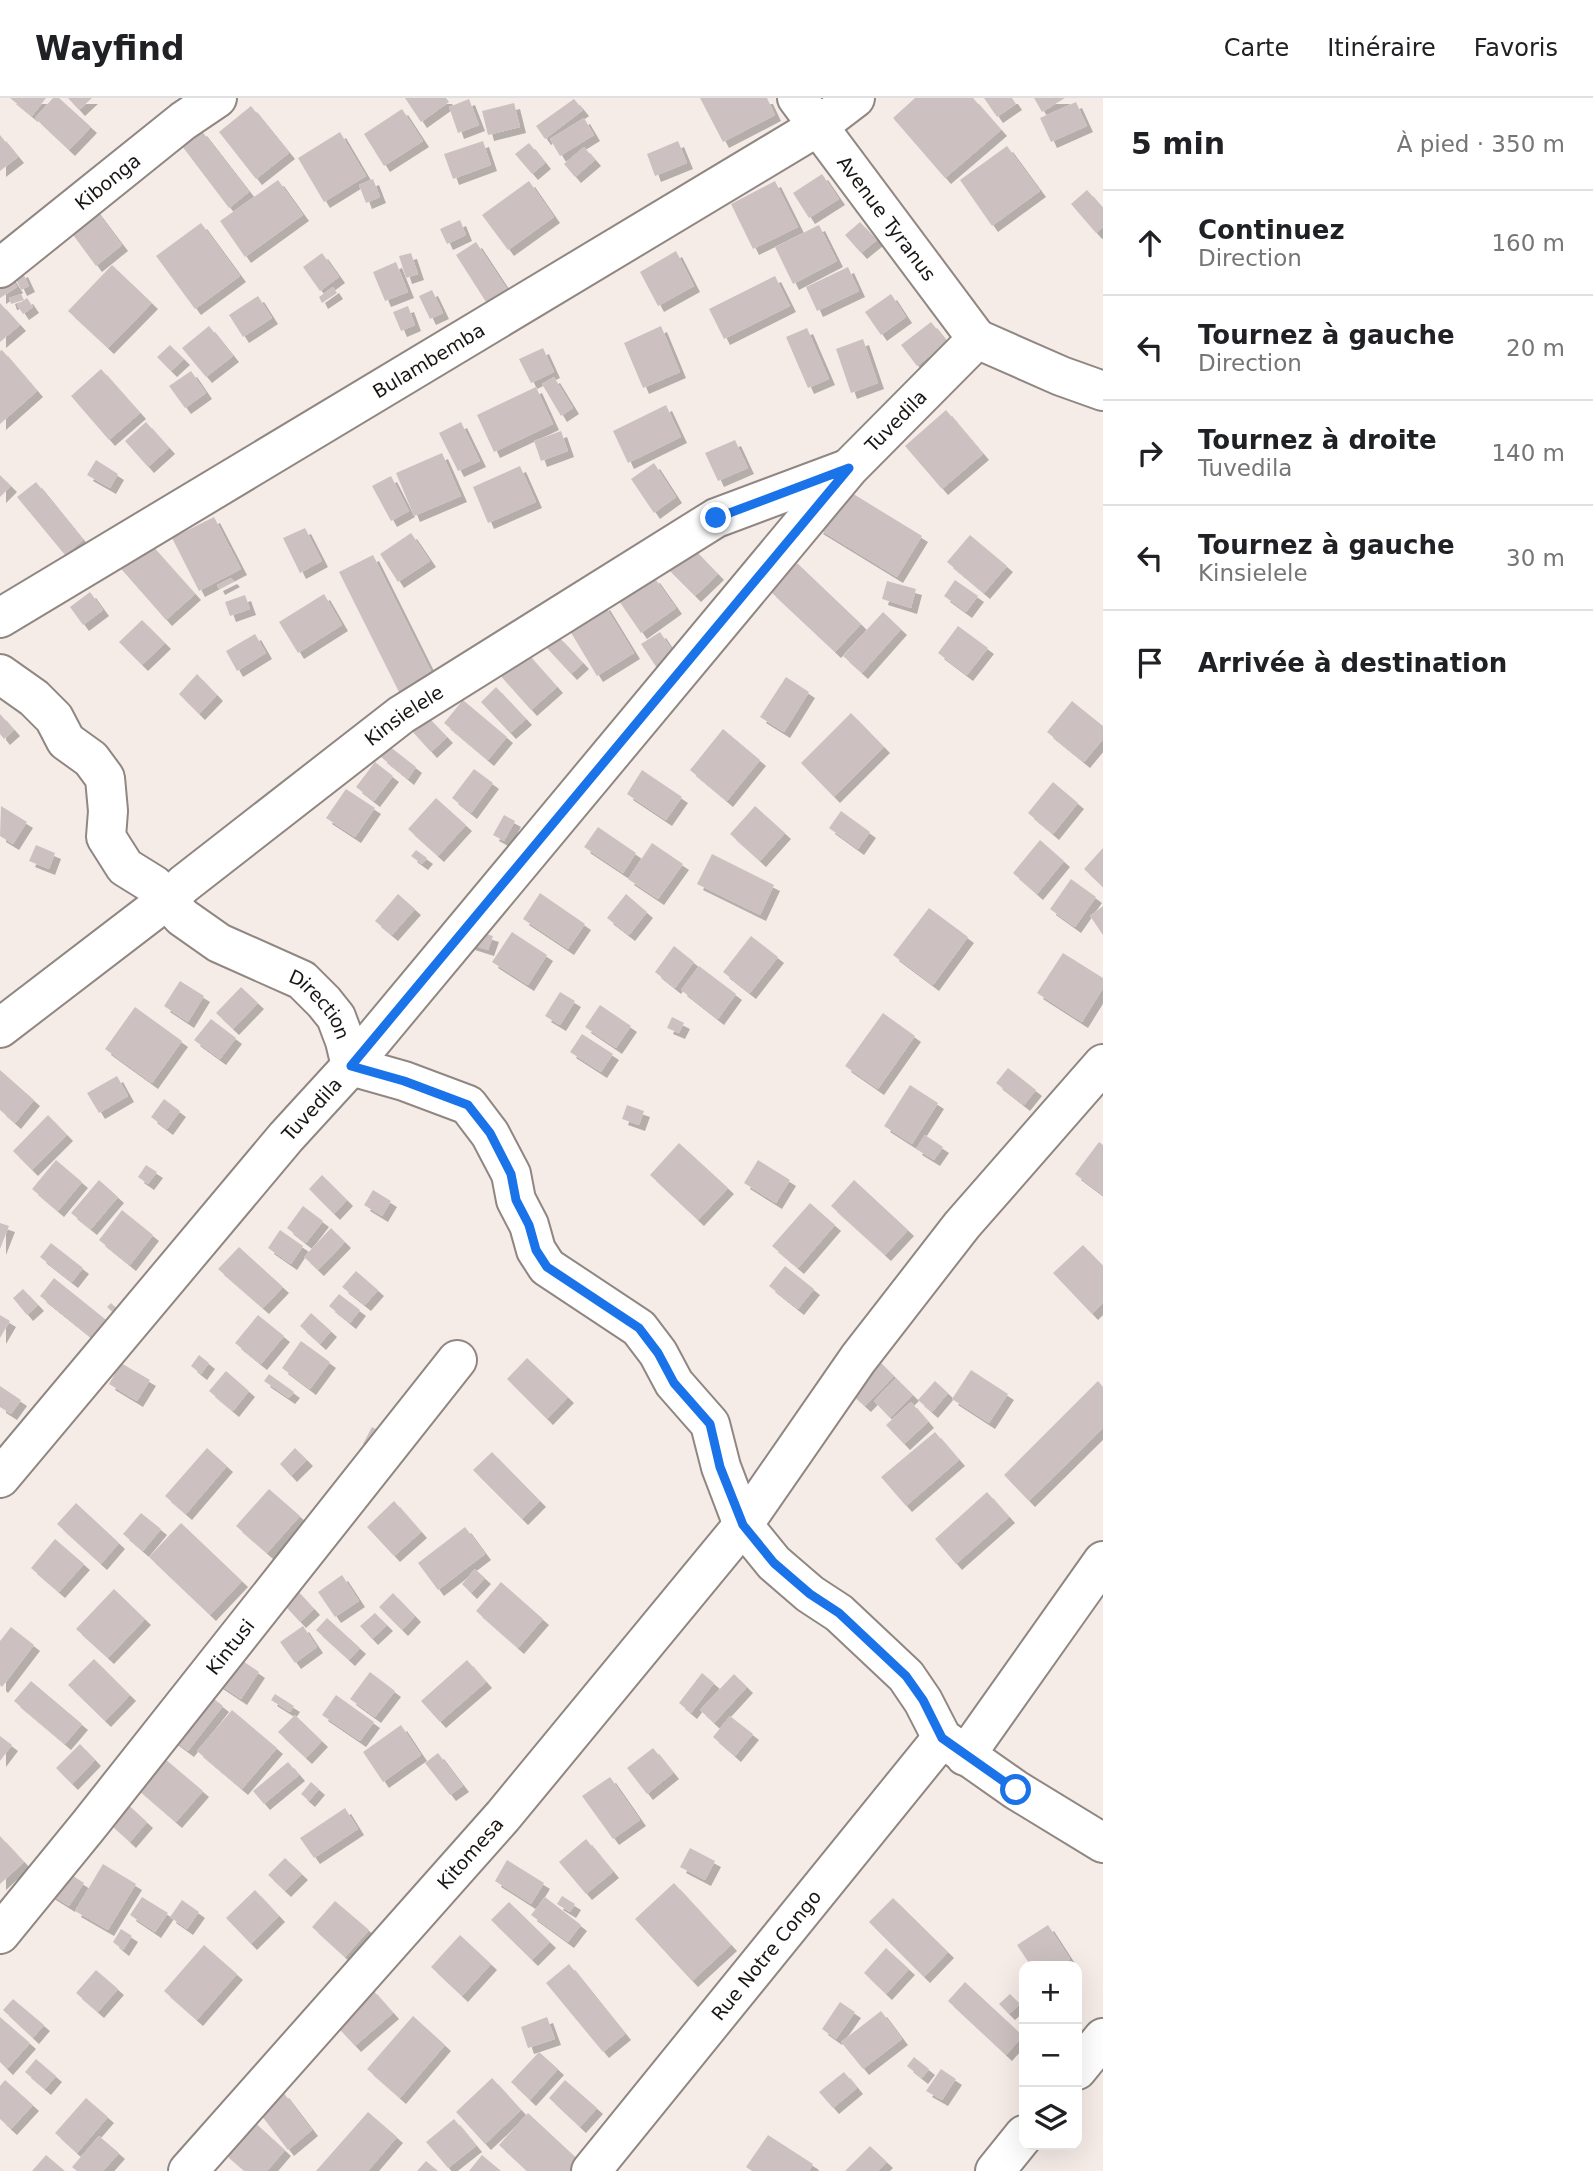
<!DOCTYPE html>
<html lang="fr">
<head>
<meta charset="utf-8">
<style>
  :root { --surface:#fff; --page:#f2f2f2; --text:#202124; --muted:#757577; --line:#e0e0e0 }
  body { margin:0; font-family:"DejaVu Sans",sans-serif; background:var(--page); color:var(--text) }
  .controls { position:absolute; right:21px; bottom:21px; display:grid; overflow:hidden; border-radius:14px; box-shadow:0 7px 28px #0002 }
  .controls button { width:63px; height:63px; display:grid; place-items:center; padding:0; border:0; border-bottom:2px solid var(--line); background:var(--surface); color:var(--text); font:35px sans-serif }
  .stop { position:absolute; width:21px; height:21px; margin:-16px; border:5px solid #1a73e8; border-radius:50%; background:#fff }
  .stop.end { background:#1a73e8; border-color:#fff; box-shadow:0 2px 7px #0008 }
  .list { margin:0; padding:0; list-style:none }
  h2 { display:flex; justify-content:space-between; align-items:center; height:91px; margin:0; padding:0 28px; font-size:30px }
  h2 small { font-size:23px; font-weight:400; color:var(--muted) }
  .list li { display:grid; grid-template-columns:46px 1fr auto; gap:21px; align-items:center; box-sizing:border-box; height:105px; padding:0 28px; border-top:2px solid var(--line) }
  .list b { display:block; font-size:26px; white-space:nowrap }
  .list p { margin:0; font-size:23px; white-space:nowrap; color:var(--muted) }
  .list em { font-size:23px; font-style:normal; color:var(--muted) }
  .icon { flex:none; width:38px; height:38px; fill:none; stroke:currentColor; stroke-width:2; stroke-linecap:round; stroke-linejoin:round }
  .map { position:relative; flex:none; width:1103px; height:2073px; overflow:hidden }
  header { display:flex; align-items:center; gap:42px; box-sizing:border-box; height:98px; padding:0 35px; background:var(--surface); border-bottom:2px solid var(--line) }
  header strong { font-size:33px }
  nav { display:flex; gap:38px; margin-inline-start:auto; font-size:24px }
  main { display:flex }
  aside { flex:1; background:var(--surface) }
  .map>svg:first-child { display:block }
  .building { fill:#ccc1c0; filter:url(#shadow) }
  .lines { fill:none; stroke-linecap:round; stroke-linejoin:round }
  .minor-casing { stroke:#908682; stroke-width:42 }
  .minor { stroke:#fff; stroke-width:38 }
  .route { stroke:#1a73e8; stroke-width:9 }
  .labels { text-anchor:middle; stroke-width:5; stroke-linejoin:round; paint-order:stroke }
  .street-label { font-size:19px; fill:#181513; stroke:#fffaf9 }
</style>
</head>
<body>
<header>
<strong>Wayfind</strong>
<nav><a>Carte</a><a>Itinéraire</a><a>Favoris</a></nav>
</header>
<main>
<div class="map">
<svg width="1103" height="2073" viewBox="0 0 1103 2073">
  <defs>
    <filter id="shadow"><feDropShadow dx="6" dy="6" stdDeviation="0" flood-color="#0004"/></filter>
  </defs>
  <rect width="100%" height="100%" fill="#f6ece7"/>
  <path class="building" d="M10,0H46L32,18Z
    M53,0H59L91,29L69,52L35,20Z
    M68,0H92L79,12Z
    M405,0H446L449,4L421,24Z
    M700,0H767L775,17L723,44Z
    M915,0H973L1001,32L945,80L893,20Z
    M984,0H1012L1016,6L997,19Z
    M1034,0H1065L1042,14Z
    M469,1L479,27L458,35L449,9Z
    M574,1L583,12L545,41L536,28Z
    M1076,4L1087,28L1051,44L1040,20Z
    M514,5L520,29L488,37L482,13Z
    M251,8L289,55L256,81L219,34Z
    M402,11L423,43L384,68L364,36Z
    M584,20L594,37L560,58L550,41Z
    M201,32L249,94L229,110L182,48Z
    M340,34L366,78L324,104L298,60Z
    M0,37L18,59L0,73Z
    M483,43L491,67L453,81L444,56Z
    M678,43L687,65L655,78L647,56Z
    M529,45L545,65L532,76L515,56Z
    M1007,48L1040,93L992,128L960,82Z
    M584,49L595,62L575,79L564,66Z
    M822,76L839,101L809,120L793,95Z
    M373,81L380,99L366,105L359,87Z
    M278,82L303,117L245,159L220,123Z
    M529,83L554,119L508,152L482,117Z
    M775,83L798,129L753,151L731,106Z
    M1087,92L1103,110V129L1096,135L1071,106Z
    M94,110L122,147L96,168L68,130Z
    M460,122L466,137L447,146L440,131Z
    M860,124L877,142L861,155L845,137Z
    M201,125L240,178L195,211L156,158Z
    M819,127L837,163L793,186L775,149Z
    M476,144L507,191L486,204L456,157Z
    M676,153L694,188L658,208L640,174Z
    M322,155L339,179L320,193L303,169Z
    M411,155L418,176L406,180L399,158Z
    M396,164L408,194L385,203L373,174Z
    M112,167L152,205L108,250L68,213Z
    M848,169L859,193L817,213L806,189Z
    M22,173L29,188L21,192L14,177Z
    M8,175L17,189L0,200V180Z
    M775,178L790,208L724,241L709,211Z
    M333,189L337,195L322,205L319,199Z
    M432,192L443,215L430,221L419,198Z
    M21,196L24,202L11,206L9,200Z
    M891,196L906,219L881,237L865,214Z
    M258,198L272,220L243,239L229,217Z
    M27,200L33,209L23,216L17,207Z
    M0,205L20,227L0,244Z
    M408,208L415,227L401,233L393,214Z
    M931,224L947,244L917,268L901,247Z
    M209,228L233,258L206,279L182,250Z
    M661,228L680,274L643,290L624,245Z
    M807,230L829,281L808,290L786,239Z
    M863,241L878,285L851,295L836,251Z
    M170,247L184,261L171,273L157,259Z
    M543,250L554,274L531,285L519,261Z
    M2,252L37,293L0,326V253Z
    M101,271L140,315L109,342L71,298Z
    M191,273L206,295L185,310L169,288Z
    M554,279L573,310L561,318L542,286Z
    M536,289L553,326L494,354L477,317Z
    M666,307L681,339L628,365L613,333Z
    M946,312L983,356L942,391L905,348Z
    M146,324L169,350L148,369L125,343Z
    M461,324L480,363L458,373L439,335Z
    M561,333L568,353L541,363L534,343Z
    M735,342L748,370L718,383L705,355Z
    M442,355L461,398L414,418L396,375Z
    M96,362L118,376L110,390L87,377Z
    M654,365L676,399L654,415L631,381Z
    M520,368L536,404L488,425L473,389Z
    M0,377L11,388L0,399Z
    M391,378L409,413L391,423L372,388Z
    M36,384L83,442L65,457L17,399Z
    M842,389L922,438L897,479L817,430Z
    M214,419L241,471L199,493L172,440Z
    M305,430L322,463L300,475L283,440Z
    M411,435L430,463L398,484L380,456Z
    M970,437L1007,468L984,495L947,464Z
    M145,440L195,496L166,522L116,465Z
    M690,447L718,476L695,498L666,469Z
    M373,457L434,579L400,596L339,474Z
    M797,465L861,526L835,554L770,493Z
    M654,479L676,510L641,535L619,503Z
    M231,480L234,483L219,491L217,487Z
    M955,482L978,498L966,514L944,498Z
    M887,483L916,491L911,510L882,501Z
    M90,494L103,512L83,527L70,509Z
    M324,496L342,527L298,555L279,524Z
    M245,497L250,511L230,518L225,504Z
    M604,506L634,555L597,578L567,528Z
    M883,514L901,531L862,575L843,558Z
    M142,522L165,545L142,567L119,544Z
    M958,528L988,550L967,577L938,555Z
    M660,534L676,558L657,570L641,546Z
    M255,536L266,555L237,573L226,553Z
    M558,538L583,565L571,576L546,549Z
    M525,553L557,589L531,612L499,576Z
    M197,576L217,597L199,616L179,596Z
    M786,579L809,594L784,634L760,619Z
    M496,589L526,621L510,635L481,604Z
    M463,602L507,639L488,662L444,625Z
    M1072,603L1103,628V641L1084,664L1047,634Z
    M851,615L884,649L834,699L801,665Z
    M0,616L14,632L4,641L0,636Z
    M426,617L447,639L431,654L411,632Z
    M723,631L760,662L727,703L690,672Z
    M389,648L416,669L408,681L381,659Z
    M375,664L393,678L374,703L356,689Z
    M474,671L493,685L471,715L452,700Z
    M642,672L682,699L666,722L627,696Z
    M1053,684L1078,705L1053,736L1028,715Z
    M346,691L375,710L355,739L326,720Z
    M436,700L466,727L438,758L408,731Z
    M1,708L27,724L13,746L0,738Z
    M755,708L785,735L760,763L730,736Z
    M841,713L870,734L858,751L829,730Z
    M504,717L515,723L504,743L493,737Z
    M598,729L636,755L623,775L584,749Z
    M1040,742L1064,763L1037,796L1013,775Z
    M652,745L683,766L658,801L628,781Z
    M36,747L55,755L49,771L29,763Z
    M1103,750V789L1084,771Z
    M416,752L427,760L422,766L411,758Z
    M712,756L774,787L760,817L697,786Z
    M1071,781L1096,799L1075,829L1050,811Z
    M540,795L585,826L568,851L523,821Z
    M398,796L415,811L392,837L375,823Z
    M626,796L647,814L629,837L607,820Z
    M1103,808V837L1090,818Z
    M929,810L968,839L933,887L893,857Z
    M474,832L493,838L488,852L469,846Z
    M512,834L547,857L528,887L492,864Z
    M751,838L778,859L750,895L723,874Z
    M674,848L694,864L675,890L655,874Z
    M1063,855L1103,880V890L1082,924L1037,895Z
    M699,868L736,896L718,921L681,892Z
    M180,883L204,898L188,924L164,908Z
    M241,889L258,905L233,931L216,915Z
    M560,894L575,903L560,927L545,918Z
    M600,907L631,928L616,950L585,929Z
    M135,909L182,943L152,985L105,951Z
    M883,915L915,938L878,991L845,968Z
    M672,919L684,925L679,935L667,930Z
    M211,921L236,940L220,961L194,942Z
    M582,936L613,956L601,974L570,954Z
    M1008,970L1036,992L1024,1007L996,985Z
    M0,972L34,1002L15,1025L0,1012Z
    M117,978L128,998L99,1015L87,995Z
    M910,987L938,1005L912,1046L884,1028Z
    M164,1001L180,1013L167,1031L151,1019Z
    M627,1007L644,1013L639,1027L622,1021Z
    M48,1017L67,1037L32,1072L13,1053Z
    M925,1037L943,1049L934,1062L916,1051Z
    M1099,1044L1103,1047V1097L1075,1076Z
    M679,1045L728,1090L698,1122L650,1077Z
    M56,1062L82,1084L58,1113L32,1091Z
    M758,1062L790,1082L776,1105L744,1085Z
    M146,1067L157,1074L148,1086L138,1079Z
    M322,1077L347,1102L334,1116L309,1091Z
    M99,1082L118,1099L91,1131L71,1115Z
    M854,1082L908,1132L885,1157L831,1108Z
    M373,1092L391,1103L382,1118L364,1107Z
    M810,1105L835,1127L798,1170L772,1148Z
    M303,1108L323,1123L306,1145L287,1130Z
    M122,1112L153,1137L130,1167L99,1142Z
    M0,1125L9,1128L0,1151Z
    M331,1130L345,1144L318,1172L304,1159Z
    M280,1132L303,1148L291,1166L268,1150Z
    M51,1145L83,1170L72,1184L40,1159Z
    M1083,1147L1103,1168V1205L1092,1216L1053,1175Z
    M239,1149L283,1189L263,1210L218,1171Z
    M785,1168L814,1191L798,1211L769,1188Z
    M356,1173L378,1192L365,1207L342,1189Z
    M54,1180L110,1225L96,1243L40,1198Z
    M23,1191L38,1207L27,1217L13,1200Z
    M339,1196L360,1212L350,1225L329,1208Z
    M111,1205L124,1217L120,1221L107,1209Z
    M311,1215L331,1233L320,1246L300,1228Z
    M0,1217L10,1223L0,1240Z
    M258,1217L284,1238L261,1266L235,1245Z
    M301,1243L330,1264L310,1291L282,1270Z
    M199,1257L209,1265L201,1276L191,1268Z
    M875,1259L894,1278L865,1308L846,1291Z
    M527,1260L568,1299L547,1321L507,1281Z
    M121,1265L150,1282L137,1303L109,1286Z
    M971,1272L1008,1296L989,1325L952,1301Z
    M226,1273L249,1293L233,1313L209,1293Z
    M269,1276L294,1294L289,1300L264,1283Z
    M896,1280L913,1297L890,1320L874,1303Z
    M935,1283L948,1295L932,1314L918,1302Z
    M1098,1283L1103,1289V1330L1029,1403L1004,1377Z
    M0,1288L21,1302L11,1316L0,1309Z
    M911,1304L928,1324L904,1346L886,1327Z
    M372,1329L385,1336L375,1353L363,1346Z
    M935,1334L959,1362L906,1408L881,1379Z
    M207,1350L227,1368L186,1416L165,1398Z
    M295,1350L307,1362L291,1378L280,1366Z
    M492,1354L540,1403L522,1421L473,1372Z
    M269,1391L300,1418L267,1455L236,1428Z
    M987,1394L1009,1419L956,1466L935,1441Z
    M394,1403L421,1434L394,1458L367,1429Z
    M76,1405L119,1445L101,1466L57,1426Z
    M141,1415L161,1431L143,1453L123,1436Z
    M181,1425L242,1483L210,1517L149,1459Z
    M465,1429L485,1456L438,1492L418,1465Z
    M55,1441L84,1466L59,1494L31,1470Z
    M475,1471L485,1480L471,1495L462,1486Z
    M342,1477L359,1503L335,1519L318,1494Z
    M501,1484L543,1521L518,1550L476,1513Z
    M292,1487L314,1511L300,1524L278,1500Z
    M114,1491L145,1521L108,1560L76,1531Z
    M393,1495L415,1518L402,1532L379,1509Z
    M375,1515L387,1527L372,1541L360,1528Z
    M327,1520L360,1550L349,1562L316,1532Z
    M303,1528L317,1549L295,1565L280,1544Z
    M11,1529L34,1547L2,1589L0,1587V1543Z
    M230,1554L259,1574L241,1601L211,1581Z
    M94,1561L130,1597L105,1623L68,1587Z
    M467,1562L486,1584L440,1624L421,1603Z
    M370,1574L395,1593L375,1619L350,1601Z
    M702,1575L714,1585L691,1615L679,1605Z
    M734,1576L747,1589L714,1625L700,1612Z
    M31,1583L82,1626L65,1646L14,1603Z
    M204,1593L223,1608L188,1653L169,1639Z
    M275,1596L294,1608L290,1614L271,1602Z
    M336,1597L374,1624L360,1643L322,1617Z
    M232,1612L277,1650L242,1691L197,1653Z
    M295,1617L322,1643L306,1660L278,1634Z
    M730,1618L753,1636L735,1658L713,1639Z
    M401,1627L421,1657L383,1684L363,1654Z
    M0,1638L12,1647L0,1663Z
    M80,1646L95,1662L72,1686L56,1670Z
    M653,1650L673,1675L647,1696L627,1670Z
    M158,1655L203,1693L176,1724L132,1686Z
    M438,1655L463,1688L450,1697L425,1665Z
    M288,1664L299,1677L264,1706L253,1693Z
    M610,1679L640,1722L613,1741L582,1698Z
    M311,1684L319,1691L309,1703L301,1696Z
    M123,1702L147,1724L130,1744L106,1722Z
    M345,1710L358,1731L314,1760L300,1740Z
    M0,1738L24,1764L0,1786Z
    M586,1741L613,1774L586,1796L559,1764Z
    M690,1750L715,1763L705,1782L680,1769Z
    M285,1760L302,1776L285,1793L268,1777Z
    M507,1762L544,1785L531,1806L495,1783Z
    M103,1766L136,1786L108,1832L75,1813Z
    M56,1767L84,1785L69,1808L42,1791Z
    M674,1785L731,1847L692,1883L635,1821Z
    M255,1792L279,1818L251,1846L226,1820Z
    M562,1798L575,1806L570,1814L557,1806Z
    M142,1799L168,1815L155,1834L130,1817Z
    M545,1799L581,1827L568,1844L531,1817Z
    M893,1800L948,1854L924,1879L869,1824Z
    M182,1802L199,1814L187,1831L170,1819Z
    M335,1803L369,1832L345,1859L312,1829Z
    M509,1804L550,1844L532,1862L491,1822Z
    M1048,1827L1070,1861L1059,1868H1031L1017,1847Z
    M121,1831L132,1838L123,1852L113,1844Z
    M460,1837L491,1866L462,1898L431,1869Z
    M204,1847L237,1876L197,1922L164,1893Z
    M886,1850L909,1871L886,1896L864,1875Z
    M569,1866L625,1936L603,1954L546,1885Z
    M96,1872L118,1891L98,1914L76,1895Z
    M965,1884L1023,1938L1006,1957L948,1903Z
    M371,1890L393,1915L355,1948L333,1924Z
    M1010,1896L1020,1906L1009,1916L999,1906Z
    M13,1901L44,1927L33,1940L3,1912Z
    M840,1904L855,1914L836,1941L822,1931Z
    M881,1913L902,1941L863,1971L841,1944Z
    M413,1918L445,1947L400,2000L367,1971Z
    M0,1919L30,1945L7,1971L0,1964Z
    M547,1919L555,1941L528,1950L521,1929Z
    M539,1954L558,1971L530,2002L511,1984Z
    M914,1959L929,1971L922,1980L907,1968Z
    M36,1961L56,1978L45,1991L25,1974Z
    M941,1971L956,1981L942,2002L926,1993Z
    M844,1974L857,1990L833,2010L819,1994Z
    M492,1980L521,2012L485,2046L456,2014Z
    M5,1982L33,2007L11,2031L0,2021V1988Z
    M565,1982L597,2010L580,2029L549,2000Z
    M283,1994L312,2032L288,2052L258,2013Z
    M86,2000L108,2019L77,2055L55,2035Z
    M368,2014L397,2039L368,2073H316Z
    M528,2015L585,2068L581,2073H527L499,2047Z
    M251,2021L285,2052L267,2073H245L223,2054Z
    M454,2021L476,2048L448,2070L426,2044Z
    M768,2037L813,2066L809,2073H752L746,2069Z
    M99,2038L119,2055L103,2073H77L72,2069Z
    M870,2048L887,2064L878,2073H845Z
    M46,2057L65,2073H32Z
    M482,2057L501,2073H469Z
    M426,2063L438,2073H417Z"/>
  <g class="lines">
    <defs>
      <g id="minor">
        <path id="s1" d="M797,0L977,241"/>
        <path id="s2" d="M0,170L183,23L217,0"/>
        <path id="s3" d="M0,520L817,29L855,0"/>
        <path id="s4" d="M0,576L34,600L54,620L66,643L91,661L105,680L108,713L106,739L125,769L154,787L182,819L219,845L302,882L324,904L336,919L345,943L351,968L404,983L468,1007L490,1036L511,1076L516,1102L529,1127L536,1152L547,1169L639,1230L658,1255L674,1285L710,1326L721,1369L743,1427L774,1465L810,1496L839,1515L906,1578L923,1603L942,1640L1016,1692L1103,1745"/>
        <path id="s5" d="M0,930L167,802L184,786L401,617L716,420L847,371"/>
        <path id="s6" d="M0,1380L286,1039L351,968L849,370L977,241L1061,278L1103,293"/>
        <path d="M965,1658L1103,1463"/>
        <path id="s7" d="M0,1836L89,1727L457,1262"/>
        <path d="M1077,1972L1103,1940"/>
        <path id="s8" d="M188,2073L503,1718L743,1427L858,1261L962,1127L1103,966"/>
        <path id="s9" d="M591,2073L942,1640"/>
        <path d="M995,2073L1024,2037"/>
      </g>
    </defs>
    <use href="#minor" class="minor-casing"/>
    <use href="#minor" class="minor"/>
  </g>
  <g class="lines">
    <path class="route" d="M716,420L849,370L351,968L404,983L468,1007L490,1035L511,1076L516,1102L529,1127L536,1152L547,1169L639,1230L658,1255L674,1285L710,1326L720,1369L743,1427L774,1465L810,1496L839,1515L906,1578L923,1602L942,1640L1016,1692"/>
  </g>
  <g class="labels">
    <g class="street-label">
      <text dy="7" stroke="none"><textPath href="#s2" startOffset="138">Kibonga</textPath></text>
      <text dy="7" stroke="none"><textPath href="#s1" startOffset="150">Avenue Tyranus</textPath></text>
      <text dy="7" stroke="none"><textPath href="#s3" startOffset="500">Bulambemba</textPath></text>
      <text dy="7" stroke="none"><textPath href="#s6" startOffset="1386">Tuvedila</textPath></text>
      <text dy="7" stroke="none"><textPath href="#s5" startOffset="511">Kinsielele</textPath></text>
      <text dy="7" stroke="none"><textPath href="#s4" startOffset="488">Direction</textPath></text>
      <text dy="7" stroke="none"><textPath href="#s6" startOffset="483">Tuvedila</textPath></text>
      <text dy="7" stroke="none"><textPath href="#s7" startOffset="368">Kintusi</textPath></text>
      <text dy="7" stroke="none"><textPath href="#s8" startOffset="425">Kitomesa</textPath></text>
      <text dy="7" stroke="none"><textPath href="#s9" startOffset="278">Rue Notre Congo</textPath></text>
    </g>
  </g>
</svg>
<div class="controls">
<button>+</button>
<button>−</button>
<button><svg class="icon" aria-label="layers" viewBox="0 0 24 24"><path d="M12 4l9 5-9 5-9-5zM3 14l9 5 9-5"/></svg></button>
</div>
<div class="stop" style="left:1016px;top:1692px"></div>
<div class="stop end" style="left:716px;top:420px"></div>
</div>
<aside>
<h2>5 min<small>À pied · 350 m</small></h2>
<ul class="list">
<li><svg class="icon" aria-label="ahead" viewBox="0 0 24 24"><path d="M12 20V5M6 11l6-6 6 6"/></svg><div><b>Continuez</b><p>Direction</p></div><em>160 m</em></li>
<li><svg class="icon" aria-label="left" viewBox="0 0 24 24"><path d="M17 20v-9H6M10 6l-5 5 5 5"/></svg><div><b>Tournez à gauche</b><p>Direction</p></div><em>20 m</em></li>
<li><svg class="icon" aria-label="right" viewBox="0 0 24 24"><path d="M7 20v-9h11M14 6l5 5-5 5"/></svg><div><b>Tournez à droite</b><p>Tuvedila</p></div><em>140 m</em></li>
<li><svg class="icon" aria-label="left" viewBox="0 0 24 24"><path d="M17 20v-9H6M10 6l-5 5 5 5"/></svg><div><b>Tournez à gauche</b><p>Kinsielele</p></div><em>30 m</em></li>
<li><svg class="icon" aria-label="arrive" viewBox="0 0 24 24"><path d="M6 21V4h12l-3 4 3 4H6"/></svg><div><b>Arrivée à destination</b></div></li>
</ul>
</aside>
</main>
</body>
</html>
